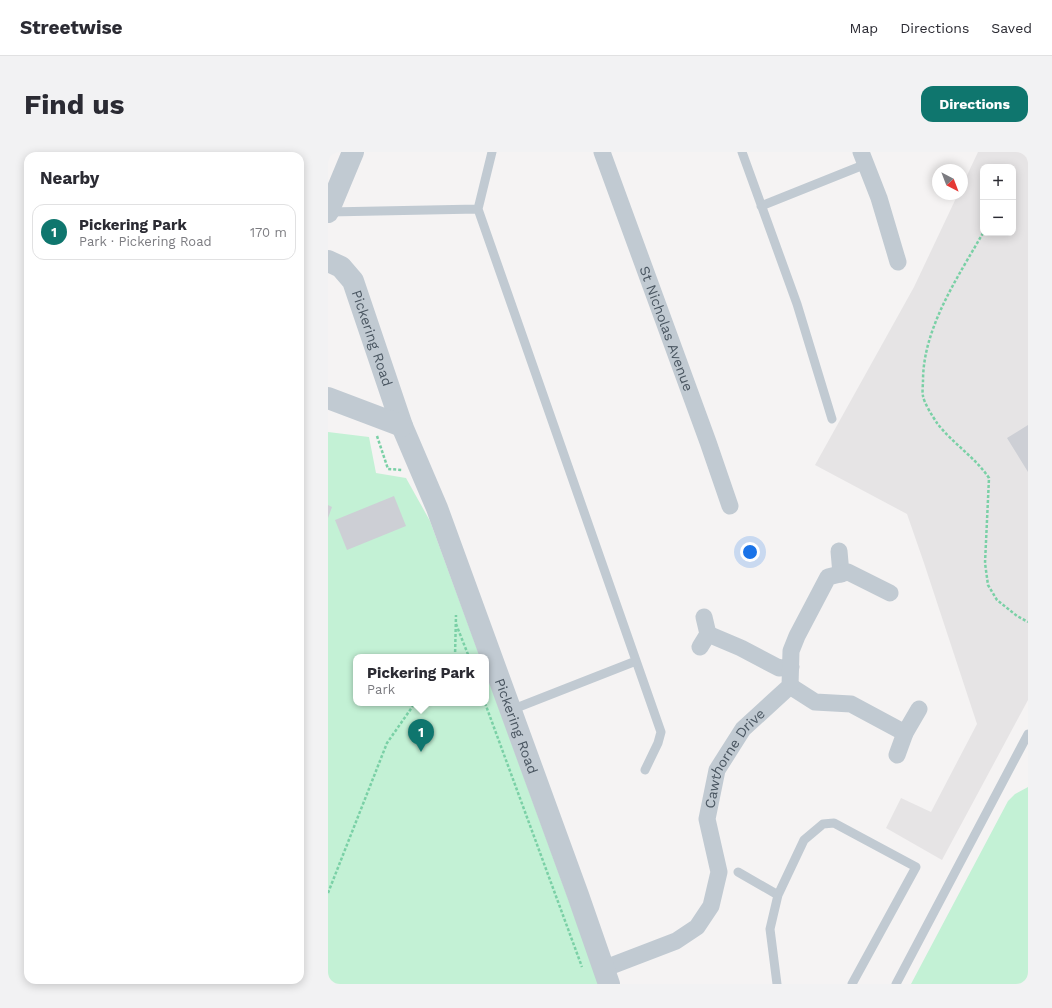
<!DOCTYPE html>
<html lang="en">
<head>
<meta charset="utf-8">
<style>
  :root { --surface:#fff; --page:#f2f2f3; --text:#2b2b33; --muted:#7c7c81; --line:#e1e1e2; --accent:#0f766e }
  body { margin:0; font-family:"Work Sans",sans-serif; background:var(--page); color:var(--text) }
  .controls { position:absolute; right:12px; top:12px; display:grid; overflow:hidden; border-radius:8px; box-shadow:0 2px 10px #0003 }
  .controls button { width:36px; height:36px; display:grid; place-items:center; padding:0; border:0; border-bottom:1px solid var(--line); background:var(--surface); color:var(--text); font:20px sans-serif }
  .compass { position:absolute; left:604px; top:12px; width:36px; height:36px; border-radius:50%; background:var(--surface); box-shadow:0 2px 10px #0003; rotate:138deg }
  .you { position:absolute; left:422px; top:400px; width:14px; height:14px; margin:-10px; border:3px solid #fff; border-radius:50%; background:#1a73e8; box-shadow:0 0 0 6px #1a73e833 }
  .badge { display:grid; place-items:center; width:26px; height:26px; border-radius:50%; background:var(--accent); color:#fff; font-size:13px; font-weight:700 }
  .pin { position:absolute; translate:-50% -33px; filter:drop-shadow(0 1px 2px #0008) }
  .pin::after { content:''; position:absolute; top:21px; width:14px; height:12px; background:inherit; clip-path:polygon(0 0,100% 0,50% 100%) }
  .popup { position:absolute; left:25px; top:502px; width:136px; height:52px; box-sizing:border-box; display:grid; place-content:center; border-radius:8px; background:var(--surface); filter:drop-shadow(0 1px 3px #0005); font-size:13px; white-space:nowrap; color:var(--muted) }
  .popup b { font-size:15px; color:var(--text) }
  .popup::after { content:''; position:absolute; left:50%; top:100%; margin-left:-8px; border:8px solid transparent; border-top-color:var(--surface) }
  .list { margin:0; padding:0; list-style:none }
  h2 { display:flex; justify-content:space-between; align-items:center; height:52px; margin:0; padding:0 16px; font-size:17px }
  h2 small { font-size:13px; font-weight:400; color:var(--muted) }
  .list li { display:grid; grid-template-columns:26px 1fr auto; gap:12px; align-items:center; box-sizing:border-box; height:56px; margin:0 8px 8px; padding:0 8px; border:1px solid var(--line); border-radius:12px }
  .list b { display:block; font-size:15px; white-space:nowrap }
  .list p { margin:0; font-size:13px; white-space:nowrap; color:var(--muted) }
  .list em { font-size:13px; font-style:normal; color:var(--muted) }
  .map { position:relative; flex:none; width:700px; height:832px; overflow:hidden; border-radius:12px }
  header { display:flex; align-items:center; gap:24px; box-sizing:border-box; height:56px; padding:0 20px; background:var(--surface); border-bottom:1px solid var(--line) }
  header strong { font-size:19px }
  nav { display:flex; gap:22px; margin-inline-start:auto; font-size:14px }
  .intro { display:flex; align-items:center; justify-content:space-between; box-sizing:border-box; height:96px; padding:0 24px }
  h1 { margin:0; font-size:28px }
  .button { padding:10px 18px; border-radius:12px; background:var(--accent); color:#fff; font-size:14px; font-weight:700 }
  main { display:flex; gap:24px; padding:0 24px }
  aside { flex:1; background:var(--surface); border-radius:12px; box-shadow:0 2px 10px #0003 }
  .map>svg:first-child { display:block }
  .education { fill:#e6e4e5; fill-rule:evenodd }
  .green { fill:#c3f1d5 }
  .building { fill:#cdcfd5 }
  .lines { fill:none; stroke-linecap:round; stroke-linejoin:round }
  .path { stroke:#7ad0a6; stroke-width:2.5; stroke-dasharray:3 2; stroke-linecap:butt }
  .service { stroke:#c1cad2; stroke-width:9 }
  .minor { stroke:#c1cad2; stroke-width:17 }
  .tertiary { stroke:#c1cad2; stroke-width:22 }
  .labels { text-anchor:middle; stroke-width:3; stroke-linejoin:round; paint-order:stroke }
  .street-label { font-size:14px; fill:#4a5661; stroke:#fff }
</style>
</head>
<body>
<header>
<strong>Streetwise</strong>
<nav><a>Map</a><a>Directions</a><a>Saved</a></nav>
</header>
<div class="intro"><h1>Find us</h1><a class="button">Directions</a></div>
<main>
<aside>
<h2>Nearby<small></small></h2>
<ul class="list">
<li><span class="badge">1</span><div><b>Pickering Park</b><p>Park · Pickering Road</p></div><em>170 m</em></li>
</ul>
</aside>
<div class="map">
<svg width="700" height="832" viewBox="0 0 700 832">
  <rect width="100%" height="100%" fill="#f5f3f3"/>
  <path class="education" d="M650,0H700V548L614,708L558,676L573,646L603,660L649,572L596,411L579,362L487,313L586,135L630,42H634V34ZM655,15H685V81H655Z"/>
  <path class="green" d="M0,280L41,285L48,321L78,326L102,369L152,505H28V551H158V521L271,832H0Z
    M700,635V832H583L680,649L687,642Z"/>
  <path class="building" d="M700,273V320L679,286Z
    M66,344L78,374L19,398L7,368Z
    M0,353L4,355L0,366Z"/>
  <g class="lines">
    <path class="path" d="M655,81C630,125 595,176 595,229C595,233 594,240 595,244C596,251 605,265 609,271C624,291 647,305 661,326L657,411L660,433L669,448L689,464L700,470
      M49,284L60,317L74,318
      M128,472L141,505
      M127,505L128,463
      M157,551L254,815
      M0,741L59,591L87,551"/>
    <path class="service" d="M164,0L150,57L333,580L330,591L317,618
      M414,0L469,152L504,267
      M433,54L538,12
      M1,60L150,57
      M183,558L308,509
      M410,720L450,743
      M449,832L442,777L450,743L476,688L495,672L506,671L588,715L524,832
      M568,832L700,582"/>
    <g class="minor">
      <path id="s1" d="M274,0L380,290L402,354"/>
      <path d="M533,0L551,46L570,110"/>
      <path d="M511,399L513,422"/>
      <path d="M380,482L413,496L451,516L463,515"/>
      <path d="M372,495L380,482L376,465"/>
      <path d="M462,534L487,550L523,552L577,581"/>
      <path d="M569,603L577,581L591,557"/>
      <path id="s2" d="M275,817L348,789L369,775L383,754L391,720L379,667L389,618L415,577L462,534L463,499L469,484L500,425L520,420L562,441"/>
    </g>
    <g class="tertiary">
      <path d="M0,60L25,0"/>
      <path id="s3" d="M0,109L13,115L25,129L74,274L109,356L250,743L281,832"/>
      <path d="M0,246L74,274"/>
    </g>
  </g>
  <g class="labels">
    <g class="street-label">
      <text dy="5" stroke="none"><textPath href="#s1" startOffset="188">St Nicholas Avenue</textPath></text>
      <text dy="5" stroke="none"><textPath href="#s3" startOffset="93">Pickering Road</textPath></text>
      <text dy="5" stroke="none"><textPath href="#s3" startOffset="507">Pickering Road</textPath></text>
      <text dy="5" stroke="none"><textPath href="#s2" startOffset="286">Cawthorne Drive</textPath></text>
    </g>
  </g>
</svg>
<div class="controls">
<button>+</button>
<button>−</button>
</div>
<svg class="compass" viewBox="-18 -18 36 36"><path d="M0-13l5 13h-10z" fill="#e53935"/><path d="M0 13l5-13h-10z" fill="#7c7c81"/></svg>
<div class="you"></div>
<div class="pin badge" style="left:93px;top:600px">1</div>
<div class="popup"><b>Pickering Park</b>Park</div>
</div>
</main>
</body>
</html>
